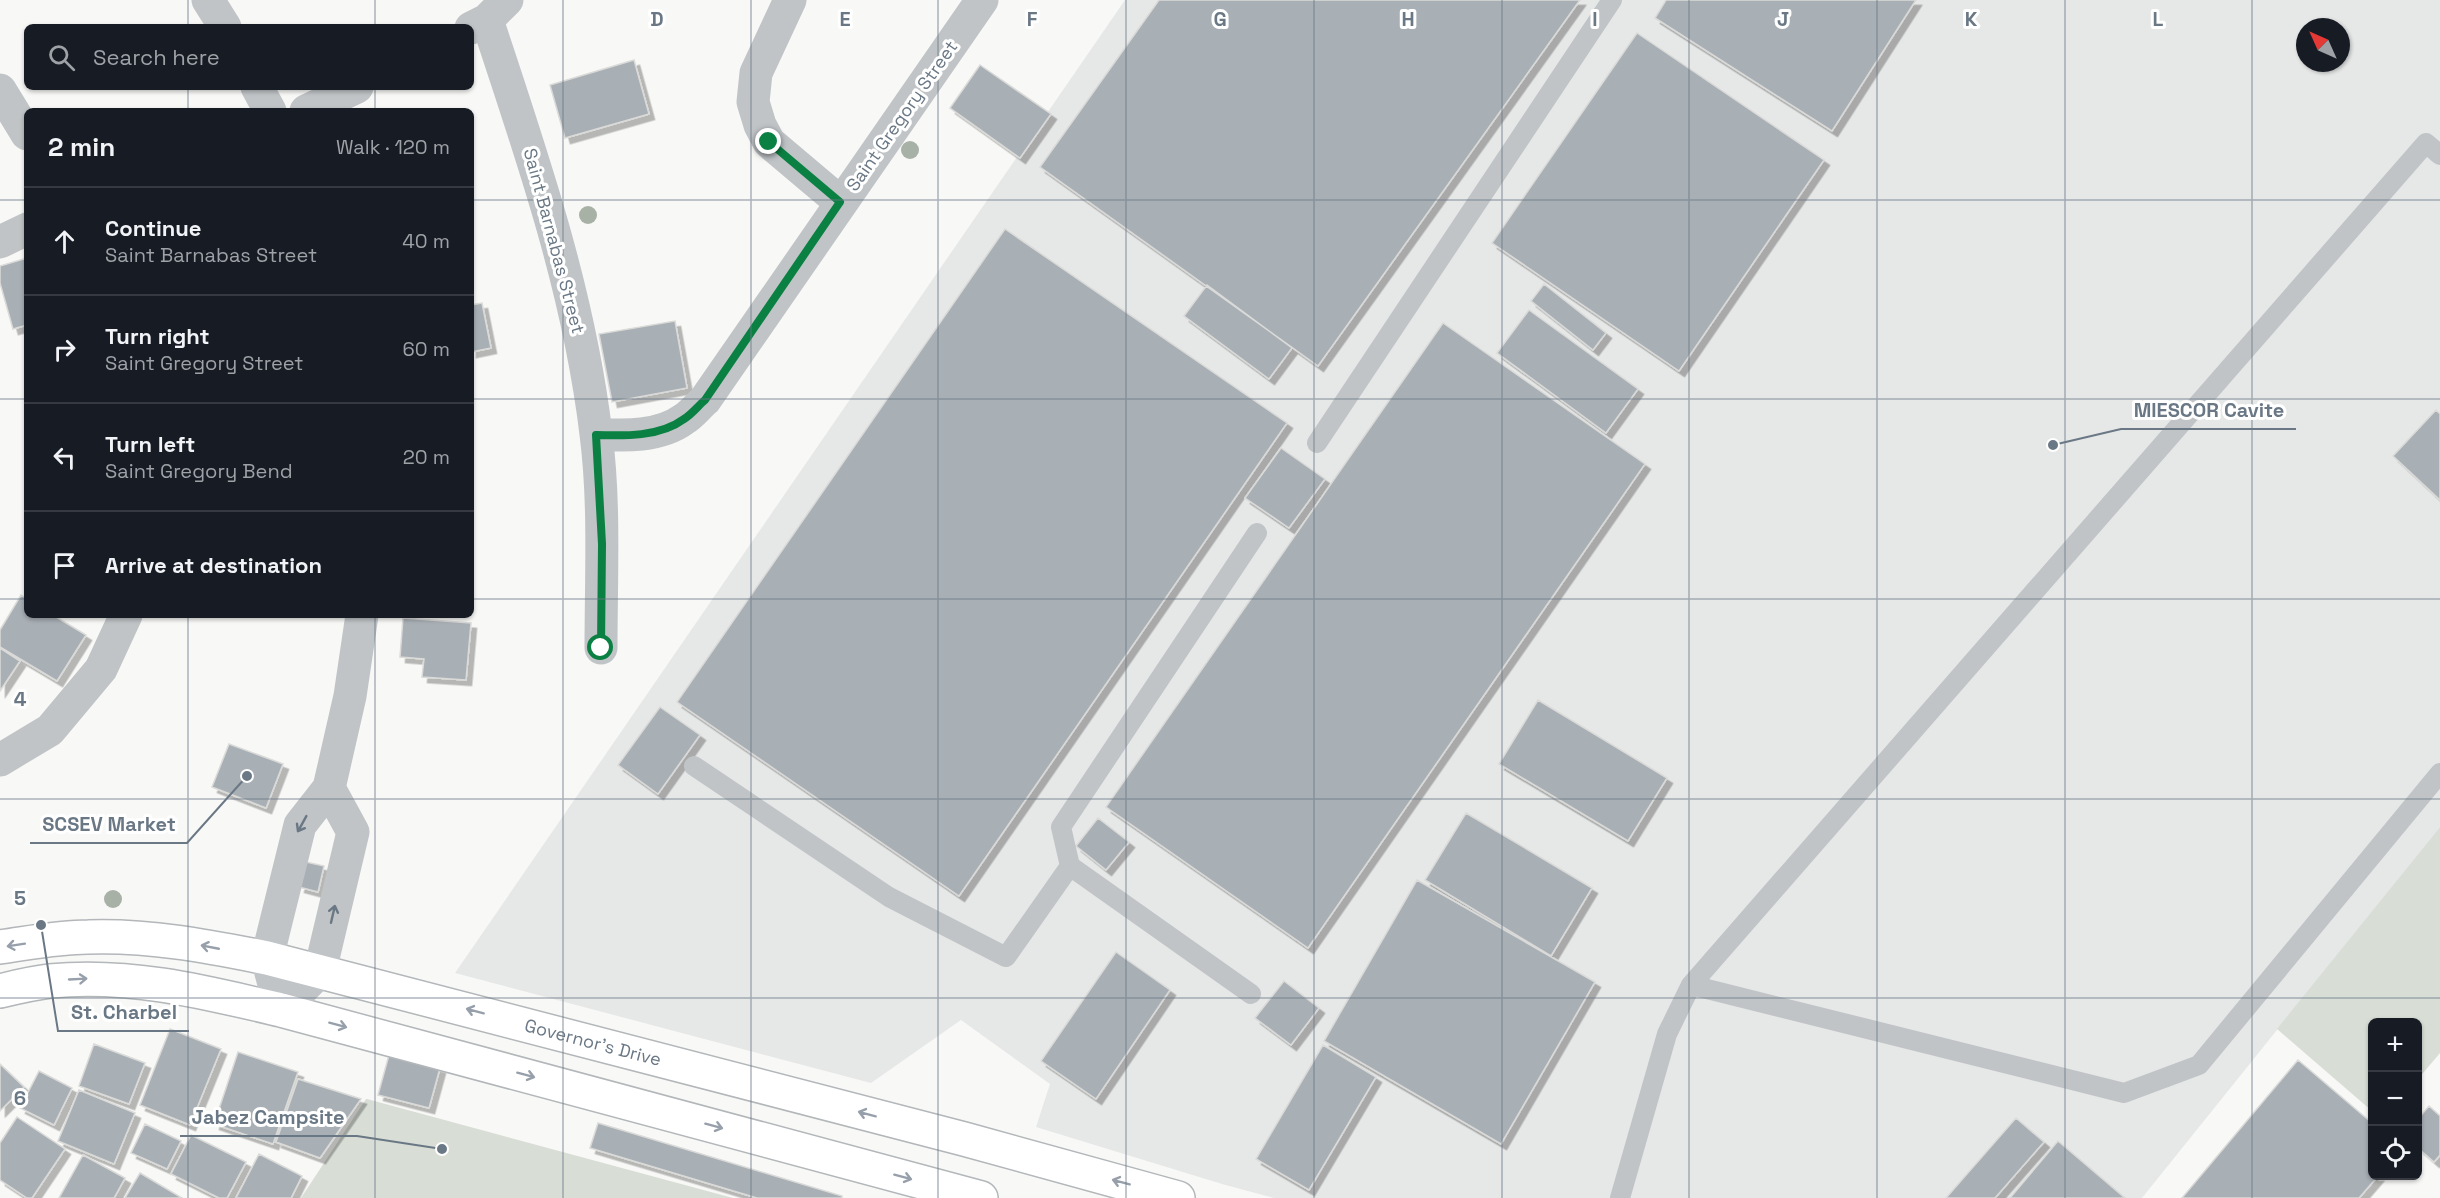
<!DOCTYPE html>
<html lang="en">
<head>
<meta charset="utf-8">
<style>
  :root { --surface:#171b24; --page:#20242c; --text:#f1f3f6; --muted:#9ea1a6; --line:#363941 }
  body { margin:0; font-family:"Space Grotesk",sans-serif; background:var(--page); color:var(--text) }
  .controls { position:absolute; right:18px; bottom:18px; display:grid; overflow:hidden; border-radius:9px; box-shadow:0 2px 4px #0004 }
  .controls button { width:54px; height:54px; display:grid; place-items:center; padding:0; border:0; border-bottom:2px solid var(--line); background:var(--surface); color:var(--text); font:30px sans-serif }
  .compass { position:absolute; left:2296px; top:18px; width:54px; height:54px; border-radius:50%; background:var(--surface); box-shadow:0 2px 4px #0004; rotate:315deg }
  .stop { position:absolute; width:18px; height:18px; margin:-14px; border:4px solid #0b8043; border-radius:50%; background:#fff }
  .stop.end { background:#0b8043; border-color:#fff; box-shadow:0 2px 6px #0008 }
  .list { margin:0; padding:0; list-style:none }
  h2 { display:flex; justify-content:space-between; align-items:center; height:78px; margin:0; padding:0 24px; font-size:26px }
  h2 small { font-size:20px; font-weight:400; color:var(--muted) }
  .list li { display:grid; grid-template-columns:39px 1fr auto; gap:18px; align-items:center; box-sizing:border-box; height:108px; padding:0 24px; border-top:2px solid var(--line) }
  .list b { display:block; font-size:22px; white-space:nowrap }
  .list p { margin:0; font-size:20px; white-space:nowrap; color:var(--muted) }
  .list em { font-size:20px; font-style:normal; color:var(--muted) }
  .icon { flex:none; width:33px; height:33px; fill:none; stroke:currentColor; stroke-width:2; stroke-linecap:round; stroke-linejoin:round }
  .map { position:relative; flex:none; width:2440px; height:1198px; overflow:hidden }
  .search { position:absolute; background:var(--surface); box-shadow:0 2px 4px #0004; left:24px; top:24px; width:450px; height:66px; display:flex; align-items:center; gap:15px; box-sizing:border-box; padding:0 21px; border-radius:9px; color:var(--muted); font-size:22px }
  .panel { position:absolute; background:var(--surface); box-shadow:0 2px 4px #0004; left:24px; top:108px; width:450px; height:510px; border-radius:9px }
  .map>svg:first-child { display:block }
  .built { fill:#e6e7e7; fill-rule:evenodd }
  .green { fill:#d8ddd6 }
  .building { fill:#a8afb5; stroke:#dadad8; stroke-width:1.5; filter:url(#shadow) }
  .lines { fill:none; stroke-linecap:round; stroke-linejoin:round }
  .trunk-casing { stroke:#b3b7ba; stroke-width:36 }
  .service { stroke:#c0c4c7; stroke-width:20 }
  .minor { stroke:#c0c4c7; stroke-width:33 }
  .tertiary { stroke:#c0c4c7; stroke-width:33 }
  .trunk { stroke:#fff; stroke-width:33 }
  .tree { fill:#a8b1a6 }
  .oneway { stroke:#6a7885 }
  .oneway2 { stroke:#97a0aa }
  .route { stroke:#0b8043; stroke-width:8 }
  .grid { fill:none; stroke:#6a7885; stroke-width:1.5; stroke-opacity:0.55 }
  .labels { text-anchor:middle; stroke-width:6; stroke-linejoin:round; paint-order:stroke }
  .street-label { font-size:18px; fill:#6a7885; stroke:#fff }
  .grid-label { font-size:20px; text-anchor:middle; font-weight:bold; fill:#6a7885; stroke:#fff; stroke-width:6; stroke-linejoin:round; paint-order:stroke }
  .leader { fill:none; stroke:#6a7885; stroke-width:2 }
  .callout-dot { fill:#6a7885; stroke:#fff; stroke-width:2 }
  .callout-label { font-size:20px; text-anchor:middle; font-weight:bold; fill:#6a7885; stroke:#fff; stroke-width:6; stroke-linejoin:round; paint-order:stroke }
</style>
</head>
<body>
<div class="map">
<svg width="2440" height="1198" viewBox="0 0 2440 1198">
  <defs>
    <filter id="shadow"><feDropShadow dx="5.5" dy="5.5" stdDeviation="0" flood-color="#0004"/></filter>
  </defs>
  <rect width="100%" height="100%" fill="#f8f8f6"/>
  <path class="built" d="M1125,0H2440V827L2142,1198H1274L1222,1184L1036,1127L1050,1084L961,1020L871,1083L455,973ZM2305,27H2341V63H2305Z"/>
  <path class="green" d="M2440,827V1053L2418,1079V1022H2372V1111L2277,1029Z
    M366,1099H367L733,1198H301Z"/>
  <path class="building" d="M1159,0H1580L1318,366L1040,167Z
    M1666,0H1916L1832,131L1655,18Z
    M1637,33L1824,160L1679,371L1492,243Z
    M634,60L649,114L565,138L550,85Z
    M980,65L1051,114L1020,158L950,108Z
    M1005,229L1287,423L959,896L677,702Z
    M27,258V325L13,329L0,283V266Z
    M1544,284L1606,333L1593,350L1531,301Z
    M1207,285L1292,348L1269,379L1184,316Z
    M482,303L491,348L471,352V305Z
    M1529,310L1638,389L1606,433L1497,353Z
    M675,321L687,388L612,402L599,334Z
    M1443,323L1645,464L1308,948L1106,807Z
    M2436,410L2440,414V500L2393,456Z
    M1281,448L1325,479L1289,528L1245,498Z
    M21,595L27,599V615H53L86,635L57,681L0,647V630Z
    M403,618L471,623L466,680L422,677L424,659L400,657Z
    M0,648L20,661L0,691Z
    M1538,700L1667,778L1628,841L1499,764Z
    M660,707L700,735L658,794L618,765Z
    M229,744L283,764L266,808L212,787Z
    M1466,813L1592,888L1551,956L1425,880Z
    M1098,818L1129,842L1106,870L1076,846Z
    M306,862L324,866L318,892L299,887Z
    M1417,880L1595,982L1501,1144L1324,1041Z
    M1116,952L1170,990L1096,1099L1041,1061Z
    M1284,981L1319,1008L1291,1045L1255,1018Z
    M170,1029L221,1049L190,1125L140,1105Z
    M94,1044L145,1063L129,1104L79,1086Z
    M1323,1045L1376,1077L1309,1190L1256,1159Z
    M238,1052L298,1072L273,1144L214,1124Z
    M389,1055L440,1068L429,1108L378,1095Z
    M2298,1060L2372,1123V1176H2378L2359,1198H2182Z
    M0,1064L24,1087L0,1111Z
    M39,1071L72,1088L54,1125L20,1108Z
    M298,1079L361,1099L320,1158L276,1142Z
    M79,1090L135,1113L114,1164L58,1141Z
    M2429,1106L2440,1116V1155L2434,1162L2418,1148V1119Z
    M17,1117L65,1149L32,1198H27L0,1180V1143Z
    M2016,1118L2044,1142L1995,1198H1946Z
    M598,1123L842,1196V1198H757L590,1148Z
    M145,1124L181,1141L167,1169L131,1153Z
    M191,1135L246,1162L227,1198H219L171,1174Z
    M2058,1141L2125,1198H2010Z
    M259,1154L302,1176L291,1198H236Z
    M83,1155L125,1178L114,1198H59Z
    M140,1173L182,1198H125Z"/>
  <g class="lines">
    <defs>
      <g id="trunk">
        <path id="s1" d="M0,947C29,943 58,937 88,937C149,935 207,946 267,958L964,1139L1178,1198"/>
        <path d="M0,991C16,987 33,983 50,981C129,973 205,992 281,1010L981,1198"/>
      </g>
    </defs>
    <use href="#trunk" class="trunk-casing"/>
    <path class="service" d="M1317,443L1612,0
      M694,766L889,897L1006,957L1070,866L1061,827L1257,533
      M1070,866L1251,994
      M1691,985L2124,1093L2199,1065L2440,773
      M1620,1198L1667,1034L1691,985L2426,143L2440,155"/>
    <path class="minor" d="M790,0L756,73L753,102L760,125L769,142L840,202
      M487,20C532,156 579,291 596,434C605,504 601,577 601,648
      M471,28L487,20L507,0
      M0,90L27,134
      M306,111L357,87
      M0,242L27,229
      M596,434C624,436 660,437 684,419C692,414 698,406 705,400L982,0
      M0,760L50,730L101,669L126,615"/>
    <path class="tertiary" d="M208,0L225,27
      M257,87L270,111
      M329,788L353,832L320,971L281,1010L267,958L300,825L329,788L350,696L362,615"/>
    <use href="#trunk" class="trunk"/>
  </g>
  <g class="tree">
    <circle cx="910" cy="150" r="9"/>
    <circle cx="588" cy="215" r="9"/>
    <circle cx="113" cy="899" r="9"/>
  </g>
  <defs><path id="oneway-shaft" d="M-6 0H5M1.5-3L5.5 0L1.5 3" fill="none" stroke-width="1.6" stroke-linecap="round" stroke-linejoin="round" transform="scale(1.5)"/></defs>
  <g class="oneway">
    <use href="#oneway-shaft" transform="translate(302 824) rotate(119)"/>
    <use href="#oneway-shaft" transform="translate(333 914) rotate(-77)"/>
  </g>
  <g class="oneway2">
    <use href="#oneway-shaft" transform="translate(16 945) rotate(171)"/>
    <use href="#oneway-shaft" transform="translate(210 947) rotate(-169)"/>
    <use href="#oneway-shaft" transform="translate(78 979) rotate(-3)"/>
    <use href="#oneway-shaft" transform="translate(475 1011) rotate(-165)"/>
    <use href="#oneway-shaft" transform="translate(338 1025) rotate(15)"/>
    <use href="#oneway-shaft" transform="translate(526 1075) rotate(15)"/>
    <use href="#oneway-shaft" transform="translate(867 1114) rotate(-165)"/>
    <use href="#oneway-shaft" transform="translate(714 1126) rotate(15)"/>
    <use href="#oneway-shaft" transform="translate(903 1177) rotate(15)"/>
    <use href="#oneway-shaft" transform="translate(1121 1182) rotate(-165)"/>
  </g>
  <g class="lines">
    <path class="route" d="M601,648L602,544L596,435C624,436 660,437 684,419C692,414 698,406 705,400L840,202L769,142"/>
  </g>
  <path class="grid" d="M188,0V27M375,0V27M563,0V1198M751,0V1198M938,0V1198M1126,0V1198M1314,0V1198M1502,0V1198M1689,0V1198M1877,0V1198M2065,0V1198M2252,0V1198M188,87V111M375,87V111M0,200H27M471,200H2440M0,399H27M471,399H2440M0,599H27M471,599H2440M188,615V1198M375,615V1198M0,799H2440M0,998H2440"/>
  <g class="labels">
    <g class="street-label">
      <text transform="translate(902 116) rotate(-55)" y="6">Saint Gregory Street</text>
      <text transform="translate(554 241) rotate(75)" y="6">Saint Barnabas Street</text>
      <text dy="6" stroke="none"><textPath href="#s1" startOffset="606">Governor's Drive</textPath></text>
    </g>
  </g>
  <g class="grid-label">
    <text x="657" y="26">D</text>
    <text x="845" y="26">E</text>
    <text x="1032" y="26">F</text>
    <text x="1220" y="26">G</text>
    <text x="1408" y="26">H</text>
    <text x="1595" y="26">I</text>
    <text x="1783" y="26">J</text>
    <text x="1971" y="26">K</text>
    <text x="2158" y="26">L</text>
    <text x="20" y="706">4</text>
    <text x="20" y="905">5</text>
    <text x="20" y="1105">6</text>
  </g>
  <path class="leader" d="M2053 445L2121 429H2296M247 776L187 843H30M41 925L58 1031H189M442 1149L357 1136H180"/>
  <g class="callout-dot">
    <circle cx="2053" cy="445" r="6"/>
    <circle cx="247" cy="776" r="6"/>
    <circle cx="41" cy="925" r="6"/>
    <circle cx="442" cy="1149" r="6"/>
  </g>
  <g class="callout-label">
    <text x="2209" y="417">MIESCOR Cavite</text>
    <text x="109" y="831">SCSEV Market</text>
    <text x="124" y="1019">St. Charbel</text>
    <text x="268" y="1124">Jabez Campsite</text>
  </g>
</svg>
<div class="controls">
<button>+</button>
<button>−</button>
<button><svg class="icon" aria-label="locate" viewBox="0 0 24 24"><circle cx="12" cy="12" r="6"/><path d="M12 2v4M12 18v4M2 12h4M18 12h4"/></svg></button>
</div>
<svg class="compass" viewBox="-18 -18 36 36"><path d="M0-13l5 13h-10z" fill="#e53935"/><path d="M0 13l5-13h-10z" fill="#9ea1a6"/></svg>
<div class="stop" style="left:601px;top:648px"></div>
<div class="stop end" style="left:769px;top:142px"></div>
<div class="search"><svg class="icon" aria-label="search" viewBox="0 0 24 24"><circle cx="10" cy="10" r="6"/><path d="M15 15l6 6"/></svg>Search here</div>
<section class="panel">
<h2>2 min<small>Walk · 120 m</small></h2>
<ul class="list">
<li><svg class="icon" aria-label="ahead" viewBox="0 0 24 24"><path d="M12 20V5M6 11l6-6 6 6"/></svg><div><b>Continue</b><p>Saint Barnabas Street</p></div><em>40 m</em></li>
<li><svg class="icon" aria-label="right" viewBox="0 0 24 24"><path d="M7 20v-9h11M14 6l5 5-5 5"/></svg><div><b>Turn right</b><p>Saint Gregory Street</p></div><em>60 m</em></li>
<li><svg class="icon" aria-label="left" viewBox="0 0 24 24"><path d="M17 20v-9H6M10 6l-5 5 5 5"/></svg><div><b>Turn left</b><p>Saint Gregory Bend</p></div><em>20 m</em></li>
<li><svg class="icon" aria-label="arrive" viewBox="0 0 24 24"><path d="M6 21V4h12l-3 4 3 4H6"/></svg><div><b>Arrive at destination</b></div></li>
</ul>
</section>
</div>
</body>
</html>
